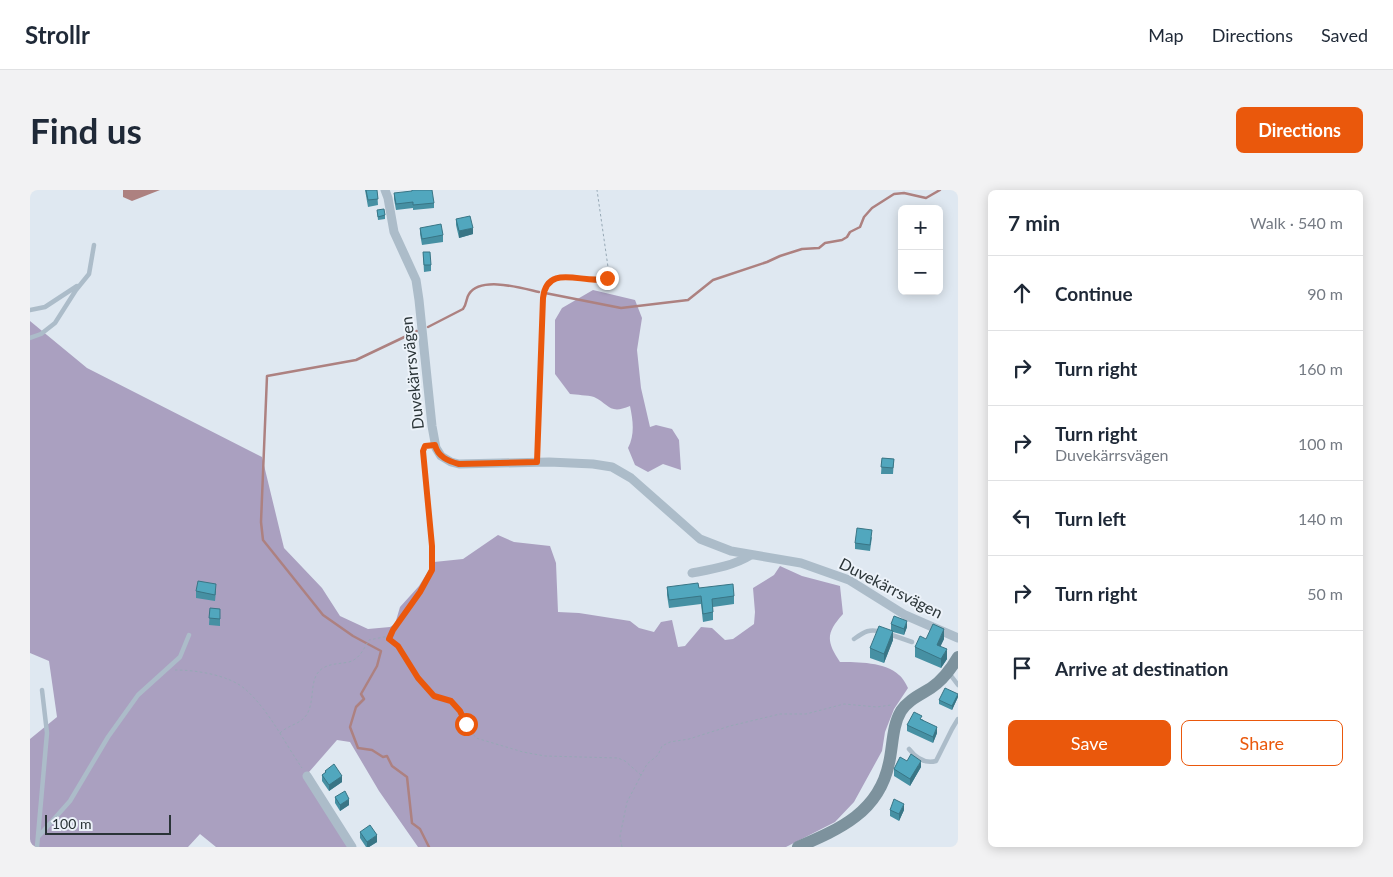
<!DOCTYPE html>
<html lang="en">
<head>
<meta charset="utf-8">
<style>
  :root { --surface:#fff; --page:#f2f2f3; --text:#1f2937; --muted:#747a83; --line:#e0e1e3; --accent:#ea580c }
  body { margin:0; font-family:Lato,sans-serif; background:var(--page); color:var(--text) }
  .controls { position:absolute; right:15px; top:15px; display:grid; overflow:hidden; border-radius:8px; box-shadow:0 2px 12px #0003 }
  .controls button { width:45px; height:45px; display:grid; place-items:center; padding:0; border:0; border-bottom:1px solid var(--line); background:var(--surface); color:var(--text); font:25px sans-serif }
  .scale { position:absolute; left:15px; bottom:12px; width:126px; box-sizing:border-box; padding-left:5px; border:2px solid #2a3437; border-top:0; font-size:14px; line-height:18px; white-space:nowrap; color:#2a3437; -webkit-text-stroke:4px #ecf2f9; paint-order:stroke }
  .stop { position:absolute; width:15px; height:15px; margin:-11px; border:4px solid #ea580c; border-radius:50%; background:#fff }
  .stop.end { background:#ea580c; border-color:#fff; box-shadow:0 1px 5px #0008 }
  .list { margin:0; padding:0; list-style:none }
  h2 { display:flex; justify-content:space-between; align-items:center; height:65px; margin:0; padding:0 20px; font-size:21px }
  h2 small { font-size:16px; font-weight:400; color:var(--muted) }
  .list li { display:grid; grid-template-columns:32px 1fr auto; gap:15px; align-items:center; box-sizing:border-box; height:75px; padding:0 20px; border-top:1px solid var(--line) }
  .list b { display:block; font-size:19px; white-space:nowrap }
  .list p { margin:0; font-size:16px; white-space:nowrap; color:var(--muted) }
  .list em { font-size:16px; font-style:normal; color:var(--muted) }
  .actions { display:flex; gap:10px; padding:15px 20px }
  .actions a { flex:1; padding:11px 0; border:1px solid var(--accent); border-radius:8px; text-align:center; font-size:18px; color:var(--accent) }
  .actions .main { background:var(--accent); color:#fff }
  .icon { flex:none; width:28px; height:28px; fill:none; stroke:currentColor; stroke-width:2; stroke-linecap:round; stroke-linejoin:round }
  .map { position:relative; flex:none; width:928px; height:657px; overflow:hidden; border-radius:8px }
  header { display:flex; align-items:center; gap:30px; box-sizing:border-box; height:70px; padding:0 25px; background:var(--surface); border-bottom:1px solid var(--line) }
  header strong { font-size:24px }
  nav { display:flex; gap:28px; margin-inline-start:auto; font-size:18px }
  .intro { display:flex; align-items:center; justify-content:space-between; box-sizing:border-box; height:120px; padding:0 30px }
  h1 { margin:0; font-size:35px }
  .button { padding:12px 22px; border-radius:8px; background:var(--accent); color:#fff; font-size:18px; font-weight:700 }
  main { display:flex; gap:30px; padding:0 30px }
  aside { flex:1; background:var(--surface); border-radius:8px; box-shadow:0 2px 12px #0003 }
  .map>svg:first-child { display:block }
  .green { fill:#aaa0c0 }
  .water { fill:#ad8180 }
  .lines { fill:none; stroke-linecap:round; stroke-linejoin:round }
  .stream { stroke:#ad8180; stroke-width:2.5 }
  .path { stroke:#96a8b5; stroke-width:1; stroke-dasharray:2.5 2.5; stroke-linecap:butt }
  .lane { stroke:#acbcc9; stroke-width:4.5 }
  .street { stroke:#acbcc9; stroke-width:9 }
  .secondary { stroke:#7d929d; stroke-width:12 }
  .wall { fill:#4690a3 }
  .shaded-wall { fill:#397585 }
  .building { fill:#51a7be; stroke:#397585 }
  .route { stroke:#ea580c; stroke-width:6 }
  .labels { text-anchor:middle; stroke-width:4; stroke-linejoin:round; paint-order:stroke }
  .street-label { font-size:16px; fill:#2a3437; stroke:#ecf2f9 }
</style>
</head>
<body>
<header>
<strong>Strollr</strong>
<nav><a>Map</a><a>Directions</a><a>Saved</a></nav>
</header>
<div class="intro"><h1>Find us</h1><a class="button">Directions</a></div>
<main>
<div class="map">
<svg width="928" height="657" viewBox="0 0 928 657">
  <rect width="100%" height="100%" fill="#dfe8f1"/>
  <path class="green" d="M563,100L605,110L612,128L607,160L611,198L620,237L626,235L642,239L649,250L651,280L633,274L618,282L605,275L598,258C605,244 603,231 600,216C579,225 579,214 564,207C557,205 547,205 540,204L525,184V130L532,118Z
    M0,131L57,178L232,267L254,358L292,398L310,426L338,439L360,437L365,434L370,417L389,396L404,372L433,369L468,345L484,352L520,356L526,373L528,422L549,423L600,431L609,438L624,442L631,432L642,430L648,457L655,456L671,437L682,438L695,450L703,449L724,434L725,422L723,398L744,385L750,376L772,386L810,396L813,424C796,443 796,451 810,472C827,472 856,472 869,485C873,488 876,494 878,498L864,519L855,542L852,561L824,612L805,632L756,657H388L349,601L320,552L307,550L279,582L326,657H186L170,644L158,657H0V549L27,527L19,471L0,463Z"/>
  <path class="water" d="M93,0H130L102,11L93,7Z"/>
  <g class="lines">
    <path class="stream" d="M515,103L591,118L658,110L683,90L737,72L750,66L772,59L789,58L795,53L812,50L817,47L820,42L830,37L834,27L842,18L864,4L874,3L896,8L910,0
      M398,137L433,119C437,114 436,108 439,104C451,86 491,98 509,102
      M387,141L326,170L237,186L231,332L233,350L293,425L323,446L351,461L347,476L331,504L334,509L326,517L320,537L328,558L342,560L353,567L357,566L362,576L377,587L382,633L390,639L399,657"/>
    <path class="path" d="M397,255L393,261L403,356L402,380L390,402L363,440L359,449L368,456L388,488L404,506L421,511L430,521L436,534L446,548L493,562L515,566L588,568L595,571L611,585
      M507,264L513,108L516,96C532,77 558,95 577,88L579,84L567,0
      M145,480C166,480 199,485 215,499C239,520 254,552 272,578
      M250,543C257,536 269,534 275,527C287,512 277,488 293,478C302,473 310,474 319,472C330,469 334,458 339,450L359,446
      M592,657L590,646L597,612L617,574L628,565L632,556L640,552L659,549L700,536L750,524H776L814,514L847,517L861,515"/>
    <path class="lane" d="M0,120L15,117L47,96
      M0,148L11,144L25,133L46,100L59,84L64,55
      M859,444L882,452
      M824,449C834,442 839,438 852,442
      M919,483L928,495
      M879,559C886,568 895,574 906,571L922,539L928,529
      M8,647L40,611L78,547L108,505L150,467L159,445
      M7,657L17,543L12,500"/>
    <path class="street" d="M355,0L358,8L364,42L386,90L389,110L402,236L406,258L411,266L421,272L429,274L519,272L563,274L582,277L601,288L670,349L701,361L771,373L819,390L875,425L928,448
      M662,383C683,379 703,376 721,365
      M277,586L322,657"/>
    <path class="secondary" d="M768,657C810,639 849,622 859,573C863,556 862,536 871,521C878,510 890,505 901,498C913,490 921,479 928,467"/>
  </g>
  <path class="wall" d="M335,0H347L348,15L338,17Z
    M364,3L404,13V18L383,20V18L366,20L364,9Z
    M347,20L355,25V29L348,30Z
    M426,29L443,44L429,48L426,35Z
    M390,38L413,45V52L392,55L390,44Z
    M393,62L401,75V81L394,82Z
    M852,268L864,269L863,284H851Z
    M842,347L840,361L825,359V353Z
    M637,397L669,398L704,406V414L683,417V430L673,432L671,414L639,418L637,405Z
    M166,401H186L185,411L166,408Z
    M180,418L190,419V436L179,435Z
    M861,434L877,437L874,445L863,442V450L854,473L840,468V458L861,440Z
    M896,449H914L910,456L917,469L911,478L885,467V457Z
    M928,507L922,520L909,514V510Z
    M892,529L907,543L903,553L877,541V535Z
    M877,571L891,577L880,596L864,586V579Z
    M295,581L312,592L299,601L292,591V585L295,583Z
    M305,607L319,615L310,621L305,613Z
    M860,620H874L869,631L860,626Z
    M330,642L347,652L339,657H336L330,648Z"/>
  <path class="shaded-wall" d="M443,38V44L429,48V41Z
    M877,431V437L874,445V439Z
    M914,439V449L907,464V455Z
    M863,441V450L854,473V464Z
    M917,459V469L911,478V469Z
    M928,504V507L922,520V516Z
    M907,537V543L903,553V547Z
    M891,571V577L880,596V589Z
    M312,586V592L299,601V595Z
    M319,609V615L310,621V615Z
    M874,614V620L869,631V624Z
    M347,645V652L339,657H337V652Z"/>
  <path class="building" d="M336,0H347L348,9L338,10Z
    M382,0H402L404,13L383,15V12L366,14L364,3L382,1Z
    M354,19L355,25L348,27L347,20Z
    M440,26L443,38L429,41L426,29Z
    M411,34L413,45L392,49L390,38Z
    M393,62H400L401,75H394Z
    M852,268L864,269L863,278L851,277Z
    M827,338L842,340L840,355L825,353Z
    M168,391L186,394L185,405L166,401Z
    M668,393L669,398L703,394L704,406L682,409L683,422L673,424L671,406L639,410L637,397Z
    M180,418L190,419V429L179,428Z
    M864,426L877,431L874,439L861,434Z
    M903,434L914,439L907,455L917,459L911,469L885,457L890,446L896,449Z
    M849,436L863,441L854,464L840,458Z
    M915,498L928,504L922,516L909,510Z
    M884,522L892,526L890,529L907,537L903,547L877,535Z
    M881,564L891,571L880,589L864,579L870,567L877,571Z
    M304,574L312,586L299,595L292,585L296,582L295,581Z
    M315,601L319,609L310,615L305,607Z
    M864,609L874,614L869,624L860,620Z
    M340,635L347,645L337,652L330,642Z"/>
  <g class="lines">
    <path class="route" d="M436,534L430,521L421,511L404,506L388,488L368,456L359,449L363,440L390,402L402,380V356L393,261L395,256L405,255C408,267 418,271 429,274L507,272L513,108C517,71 556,96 577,88"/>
  </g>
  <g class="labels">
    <g class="street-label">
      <text transform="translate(382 183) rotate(-96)" y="6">Duvekärrsvägen</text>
      <text transform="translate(861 398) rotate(27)" y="6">Duvekärrsvägen</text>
    </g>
  </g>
</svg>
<div class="controls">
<button>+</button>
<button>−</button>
</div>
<div class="scale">100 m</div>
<div class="stop" style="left:436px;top:534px"></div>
<div class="stop end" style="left:577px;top:88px"></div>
</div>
<aside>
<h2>7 min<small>Walk · 540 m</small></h2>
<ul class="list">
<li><svg class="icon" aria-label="ahead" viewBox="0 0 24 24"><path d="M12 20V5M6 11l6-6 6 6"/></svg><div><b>Continue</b></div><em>90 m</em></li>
<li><svg class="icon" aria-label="right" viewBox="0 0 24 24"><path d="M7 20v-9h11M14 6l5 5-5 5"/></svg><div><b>Turn right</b></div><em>160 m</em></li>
<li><svg class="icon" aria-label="right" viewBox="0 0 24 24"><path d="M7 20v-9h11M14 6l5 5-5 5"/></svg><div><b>Turn right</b><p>Duvekärrsvägen</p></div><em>100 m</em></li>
<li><svg class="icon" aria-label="left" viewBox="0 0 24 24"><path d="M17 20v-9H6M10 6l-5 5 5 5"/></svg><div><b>Turn left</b></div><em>140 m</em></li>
<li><svg class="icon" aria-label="right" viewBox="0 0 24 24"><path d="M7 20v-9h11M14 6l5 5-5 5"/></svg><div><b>Turn right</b></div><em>50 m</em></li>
<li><svg class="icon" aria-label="arrive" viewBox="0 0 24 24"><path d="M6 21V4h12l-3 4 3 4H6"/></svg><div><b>Arrive at destination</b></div></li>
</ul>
<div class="actions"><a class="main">Save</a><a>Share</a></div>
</aside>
</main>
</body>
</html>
